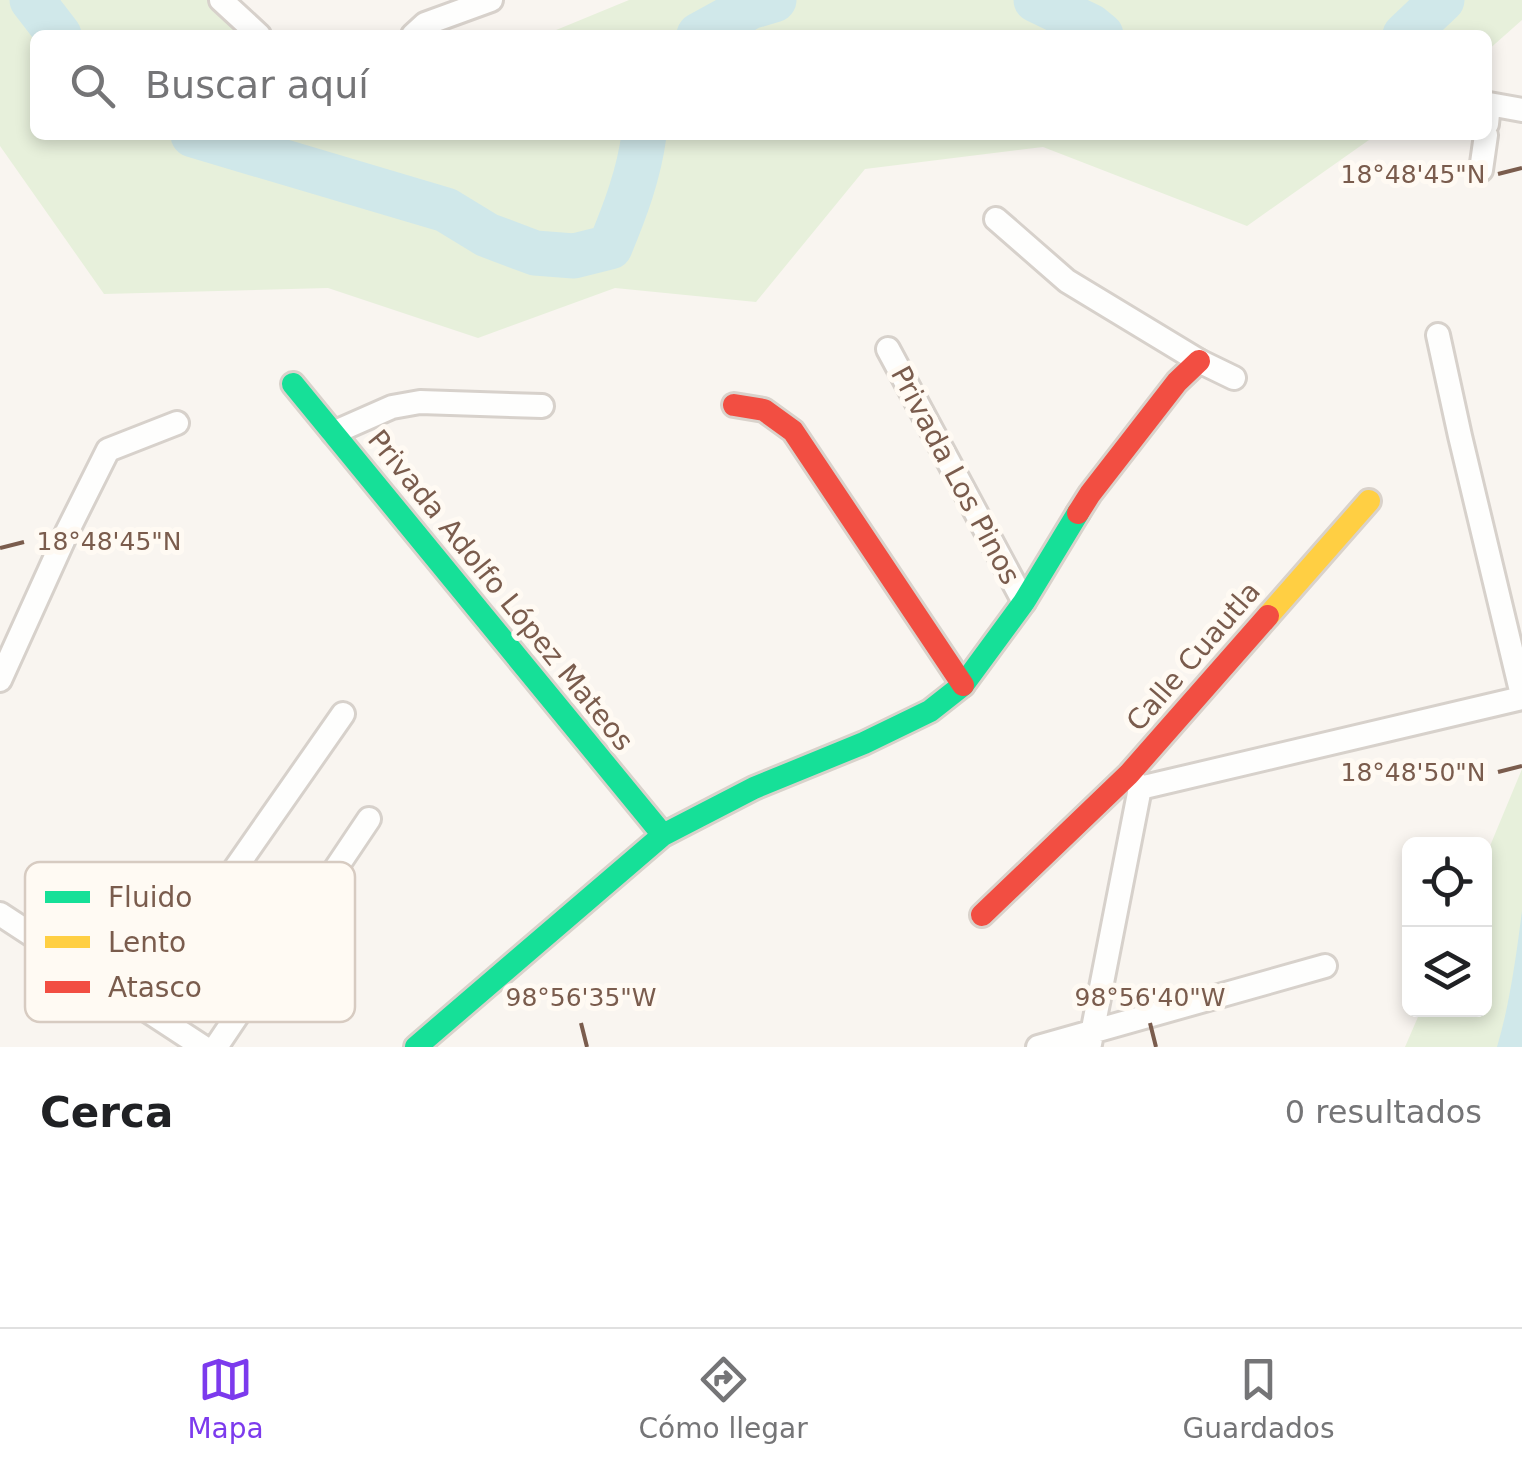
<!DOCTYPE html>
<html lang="es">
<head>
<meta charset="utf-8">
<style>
  :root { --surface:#fff; --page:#f6f6f6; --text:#202124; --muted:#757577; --line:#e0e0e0; --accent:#7c3aed }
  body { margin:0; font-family:"DejaVu Sans",sans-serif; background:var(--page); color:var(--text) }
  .controls { position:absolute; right:30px; bottom:30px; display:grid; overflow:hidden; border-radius:15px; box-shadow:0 5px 15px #0003 }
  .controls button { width:90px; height:90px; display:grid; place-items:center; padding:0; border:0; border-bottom:2px solid var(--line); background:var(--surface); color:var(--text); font:50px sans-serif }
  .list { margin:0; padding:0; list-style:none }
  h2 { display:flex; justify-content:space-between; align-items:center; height:130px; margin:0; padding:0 40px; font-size:42px }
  h2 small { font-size:32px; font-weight:400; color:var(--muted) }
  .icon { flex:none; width:55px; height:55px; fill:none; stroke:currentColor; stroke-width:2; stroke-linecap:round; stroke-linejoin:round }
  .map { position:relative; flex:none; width:1522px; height:1047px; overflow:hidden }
  .search { position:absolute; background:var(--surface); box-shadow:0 5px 15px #0003; left:30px; right:30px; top:30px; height:110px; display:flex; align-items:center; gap:25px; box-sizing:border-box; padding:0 35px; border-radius:15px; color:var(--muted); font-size:38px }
  .sheet { height:280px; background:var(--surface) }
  nav { display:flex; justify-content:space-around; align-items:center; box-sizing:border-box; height:140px; border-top:2px solid var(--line); background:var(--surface); font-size:28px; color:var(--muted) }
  nav a { display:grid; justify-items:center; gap:5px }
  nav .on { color:var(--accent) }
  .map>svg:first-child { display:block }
  .green { fill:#e7f0db }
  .water { fill:#d0e8ea }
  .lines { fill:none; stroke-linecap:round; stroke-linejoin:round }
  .river { stroke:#d0e8ea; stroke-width:45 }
  .street-casing { stroke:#d7d1cb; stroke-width:28 }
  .fast-casing { stroke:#d9d2cb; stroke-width:28 }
  .slow-casing { stroke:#d9d2cb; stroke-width:28 }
  .jam-casing { stroke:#d9d2cb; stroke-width:28 }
  .street { stroke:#fefefd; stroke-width:22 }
  .fast { stroke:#16e098; stroke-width:22 }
  .slow { stroke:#ffcf43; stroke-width:22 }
  .jam { stroke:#f24e42; stroke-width:22 }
  .ticks { fill:none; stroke:#7a5c4d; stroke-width:4 }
  .labels { text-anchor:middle; stroke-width:10; stroke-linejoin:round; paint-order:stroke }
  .street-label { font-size:28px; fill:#7a5c4d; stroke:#fffaf3 }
  .key { fill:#fffaf3; stroke:#d7cbc1; stroke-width:2.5 }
  .key-label { font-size:28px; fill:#7a5c4d }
  .ticks-label { font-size:25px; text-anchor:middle; fill:#7a5c4d; stroke:#fffaf3; stroke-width:10; stroke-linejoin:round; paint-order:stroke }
</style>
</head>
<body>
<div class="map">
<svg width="1522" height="1047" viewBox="0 0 1522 1047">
  <rect width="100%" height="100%" fill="#f9f5f0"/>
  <path class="green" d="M0,0H220L274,35H35V135H1376L1247,226L1043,147L865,169L756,302L615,288L478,338L328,288L104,294L0,146Z
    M629,0H1522V20L1487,51V35H544Z
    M1522,769V1047H1405L1421,1010L1484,1009L1485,858Z"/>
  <path class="water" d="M1522,911V1047H1497C1510,1003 1516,957 1522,911Z"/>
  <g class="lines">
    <path class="river" d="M32,0L59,35
      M1036,0L1090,26L1101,35
      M699,35L750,7L774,0
      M1405,35L1442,0
      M193,135L446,210L487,235L535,253L574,256L610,247C625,211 639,174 644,135"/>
    <defs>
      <path id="street" d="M221,0L259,35
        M413,35L425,24L491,0
        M1487,124L1489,104L1522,110
        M1481,170L1486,135
        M996,219L1067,281L1199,361L1234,378
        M1438,335L1460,436L1522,695
        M888,349L1024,602
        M333,433L392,407L420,402L542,406
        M0,680L67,532L108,450L177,423
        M1140,788L1522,698
        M0,914L203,1047
        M140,1005L343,714
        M1090,1044L1140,788L1132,778
        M216,1047L369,819
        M1038,1047L1325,966"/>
      <path id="fast" d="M293,384L663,835
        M416,1047L663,835L754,788L864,743L930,711L963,685L1024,602L1078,513"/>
      <path id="slow" d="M1268,616L1369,501"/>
      <path id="jam" d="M734,405L764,410L793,431L963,685
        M1078,513L1090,494L1177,382L1199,361
        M982,915L1129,774L1268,616"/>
    </defs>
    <use href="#street" class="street-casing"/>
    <use href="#fast" class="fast-casing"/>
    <use href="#slow" class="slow-casing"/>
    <use href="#jam" class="jam-casing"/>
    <use href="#street" class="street"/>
    <use href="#fast" class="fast"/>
    <use href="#slow" class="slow"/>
    <use href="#jam" class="jam"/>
  </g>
  <path class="ticks" d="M1498,174L1522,168M0,548L24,542M1498,772L1522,766M581,1023L587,1047M1150,1023L1156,1047"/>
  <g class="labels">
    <g class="street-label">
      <text transform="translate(956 475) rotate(62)" y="10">Privada Los Pinos</text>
      <text transform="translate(501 590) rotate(51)" y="10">Privada Adolfo López Mateos</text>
      <text transform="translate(1193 656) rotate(-49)" y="10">Calle Cuautla</text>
    </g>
  </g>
  <rect x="25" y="862" width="330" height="160" rx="15" class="key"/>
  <rect x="45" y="891" width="45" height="12" fill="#16e098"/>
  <rect x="45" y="936" width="45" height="12" fill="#ffcf43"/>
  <rect x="45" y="981" width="45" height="12" fill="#f24e42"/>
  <g class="key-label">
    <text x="108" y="907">Fluido</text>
    <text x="108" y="952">Lento</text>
    <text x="108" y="997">Atasco</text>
  </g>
  <g class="ticks-label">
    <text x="1413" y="183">18°48'45"N</text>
    <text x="109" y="550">18°48'45"N</text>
    <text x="1413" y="781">18°48'50"N</text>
    <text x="581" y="1006">98°56'35"W</text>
    <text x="1150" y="1006">98°56'40"W</text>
  </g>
</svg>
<div class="controls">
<button><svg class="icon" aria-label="locate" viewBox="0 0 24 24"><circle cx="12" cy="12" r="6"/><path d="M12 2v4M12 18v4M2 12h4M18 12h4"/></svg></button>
<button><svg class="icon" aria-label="layers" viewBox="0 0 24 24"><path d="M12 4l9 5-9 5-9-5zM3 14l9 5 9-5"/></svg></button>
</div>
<div class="search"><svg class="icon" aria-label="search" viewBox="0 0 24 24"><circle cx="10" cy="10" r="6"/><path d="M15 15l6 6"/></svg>Buscar aquí</div>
</div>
<section class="sheet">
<h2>Cerca<small>0 resultados</small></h2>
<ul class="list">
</ul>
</section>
<nav>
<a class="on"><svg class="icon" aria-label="map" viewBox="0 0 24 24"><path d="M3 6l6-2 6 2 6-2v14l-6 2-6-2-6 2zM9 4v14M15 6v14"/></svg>Mapa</a>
<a><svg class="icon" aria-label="directions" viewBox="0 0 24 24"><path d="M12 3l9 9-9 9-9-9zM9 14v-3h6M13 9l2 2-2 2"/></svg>Cómo llegar</a>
<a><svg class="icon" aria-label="saved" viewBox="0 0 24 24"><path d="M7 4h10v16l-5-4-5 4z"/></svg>Guardados</a>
</nav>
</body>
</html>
